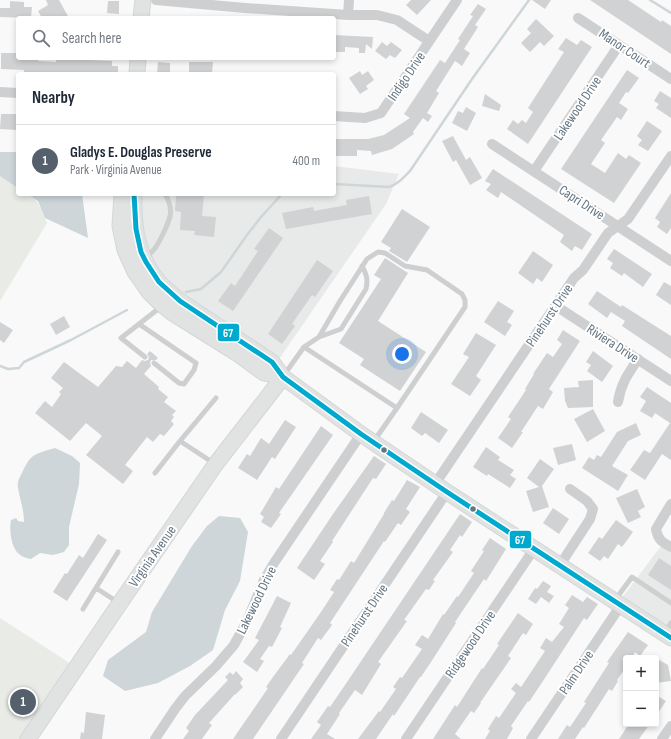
<!DOCTYPE html>
<html lang="en">
<head>
<meta charset="utf-8">
<style>
  :root { --surface:#fff; --page:#f6f6f7; --text:#1f2937; --muted:#747a83; --line:#e0e1e3; --accent:#56606c }
  body { margin:0; font-family:"Sofia Sans Condensed",sans-serif; background:var(--page); color:var(--text) }
  .controls { position:absolute; right:12px; bottom:12px; display:grid; overflow:hidden; border-radius:4px; box-shadow:0 2px 6px #0003 }
  .controls button { width:36px; height:36px; display:grid; place-items:center; padding:0; border:0; border-bottom:1px solid var(--line); background:var(--surface); color:var(--text); font:20px sans-serif }
  .you { position:absolute; left:402px; top:354px; width:14px; height:14px; margin:-10px; border:3px solid #fff; border-radius:50%; background:#1a73e8; box-shadow:0 0 0 6px #1a73e833 }
  .badge { display:grid; place-items:center; width:26px; height:26px; border-radius:50%; background:var(--accent); color:#fff; font-size:13px; font-weight:700 }
  .pin { position:absolute; translate:-50% -50%; border:2px solid #fff; box-shadow:0 1px 4px #0006 }
  .list { margin:0; padding:0; list-style:none }
  h2 { display:flex; justify-content:space-between; align-items:center; height:52px; margin:0; padding:0 16px; font-size:17px }
  h2 small { font-size:13px; font-weight:400; color:var(--muted) }
  .list li { display:grid; grid-template-columns:26px 1fr auto; gap:12px; align-items:center; box-sizing:border-box; height:72px; padding:0 16px; border-top:1px solid var(--line) }
  .list b { display:block; font-size:15px; white-space:nowrap }
  .list p { margin:0; font-size:13px; white-space:nowrap; color:var(--muted) }
  .list em { font-size:13px; font-style:normal; color:var(--muted) }
  .icon { flex:none; width:22px; height:22px; fill:none; stroke:currentColor; stroke-width:2; stroke-linecap:round; stroke-linejoin:round }
  .map { position:relative; flex:none; width:671px; height:739px; overflow:hidden }
  .search { position:absolute; background:var(--surface); box-shadow:0 2px 6px #0003; left:16px; top:16px; width:320px; height:44px; display:flex; align-items:center; gap:10px; box-sizing:border-box; padding:0 14px; border-radius:4px; color:var(--muted); font-size:15px }
  .panel { position:absolute; background:var(--surface); box-shadow:0 2px 6px #0003; left:16px; top:72px; width:320px; height:124px; border-radius:4px }
  .map>svg:first-child { display:block }
  .built { fill:#e8e9e9 }
  .green { fill:#e8ebe6 }
  .water { fill:#ced6d9 }
  .lines { fill:none; stroke-linecap:round; stroke-linejoin:round }
  .stream { stroke:#ced6d9; stroke-width:2.5 }
  .building { fill:#d0d2d3 }
  .secondary-casing { stroke:#d5d6d7; stroke-width:17 }
  .lane { stroke:#cecfd0; stroke-width:5 }
  .street { stroke:#cecfd0; stroke-width:10 }
  .secondary { stroke:#e1e2e2; stroke-width:15 }
  .bus-1-casing { stroke:#fff; stroke-width:8 }
  .bus-1 { stroke:#00a9ce; stroke-width:5 }
  .bus-dot { fill:#657683; stroke:#fff; stroke-width:1.5 }
  .labels { text-anchor:middle; stroke-width:4; stroke-linejoin:round; paint-order:stroke }
  .street-label { font-size:14px; fill:#657683; stroke:#fff }
  .line-badge { stroke:#fff; stroke-width:1.5 }
  .badge-label { font-size:11px; text-anchor:middle; font-weight:bold; fill:#fff }
</style>
</head>
<body>
<div class="map">
<svg width="671" height="739" viewBox="0 0 671 739">
  <rect width="100%" height="100%" fill="#f9f9f9"/>
  <path class="built" d="M334,166L399,174L386,204L277,362L171,288L148,257L139,217V194H334Z
    M661,546L671,552V632L621,599Z"/>
  <path class="green" d="M0,176L18,188V194C38,194 40,207 47,223L0,301Z
    M0,618L71,664L21,739H0Z"/>
  <path class="water" d="M0,152H18V188L0,176Z
    M27,194H82L88,238L45,218L38,201Z
    M55,448L72,456L80,463L79,484L69,527V545L64,552L53,555L40,553L31,559C26,558 22,557 19,554C11,548 9,529 11,520L16,518L18,521L24,522C24,510 20,499 18,488C17,482 19,478 22,473C31,453 35,454 55,448Z
    M219,516L240,518L248,532L240,581L225,610L213,650L190,666L158,683L125,691L103,676L108,660L146,632L152,612L192,546L207,526Z"/>
  <g class="lines">
    <path class="stream" d="M650,0L671,13
      M334,184L389,187C398,184 403,178 410,171L472,79L529,0
      M186,292L201,289L221,272L247,235L261,217L282,194
      M0,366L8,369L19,368L24,362L71,340L127,310"/>
  </g>
  <path class="building" d="M46,0H59L69,18H42L38,11L48,5Z
    M411,0H431L417,15L406,5Z
    M532,0H551L545,9Z
    M590,0H628L661,22L662,20L671,26V54Z
    M10,1L24,2V7H32L31,18L0,17V8H10Z
    M108,1H119V14L107,13Z
    M478,4L486,9L475,25L478,27L464,49L470,53L462,66L455,61L436,91L439,93L427,113L432,116L428,122L423,118L413,132L414,134L392,149L372,155L371,151L357,150V156H334V139H368L384,135L410,118L404,114L440,60L445,63L460,40L458,39L473,16L470,15Z
    M536,19L554,36L544,46L540,42L530,52L521,43L531,33L527,29Z
    M334,35L373,37L372,49L366,44L365,53H359V48L345,47V52H334Z
    M566,38L577,45L581,40L592,47L528,144L507,129L513,120L518,124L522,120L526,123L533,112L528,108L564,52L558,49Z
    M382,42L387,46L391,42L402,50L395,58L390,55L386,59L375,51Z
    M1,53H18V58L21,59L38,60V61L56,62V58H89V60L112,61V66H118V74H49L24,73V70L1,69Z
    M158,62L170,63V74H157Z
    M189,62H213L212,74H189Z
    M627,70L639,78L628,93L626,92L619,103L628,109L621,120L617,117L601,140L605,143L591,164L605,173L618,153L626,159L629,155L641,163L614,203L561,169Z
    M360,71L362,75L368,71L374,80L366,86L368,89L360,94L349,78Z
    M660,91L671,98V118L656,108L659,104L654,101Z
    M485,94L501,105L499,111L482,106Z
    M466,107L476,113L467,131L452,123L458,111L463,113Z
    M1,114H18V130L0,129Z
    M647,121L662,131L648,151L638,145L642,140L637,136Z
    M453,136L466,160L470,157L482,178L470,185L456,160L453,162L442,141Z
    M493,169L592,234L582,250L575,246L572,251L560,242L564,235L501,192L498,198L486,190L491,184L485,181Z
    M671,193V228L667,234L657,227L660,222L655,218Z
    M176,194H204L202,216L216,217L214,237L194,235L195,231L180,230L181,212L175,211Z
    M369,196L372,214L286,229L282,213L313,207L314,211L347,205L346,200Z
    M402,209L430,227L407,262L389,251L391,248L381,242Z
    M269,228L283,238L233,311L218,301L231,283L235,286L258,251L254,249Z
    M614,249L652,274L643,287L624,273L622,276L610,268L613,263L607,259Z
    M533,251L553,265L542,282L537,278L533,284L518,273Z
    M385,258L408,273L378,321L426,352L400,391L360,365L364,359L339,343L381,279L374,275Z
    M317,260L333,271L315,297L312,295L292,324L295,326L282,344L268,334Z
    M664,282L671,286V305L656,295Z
    M597,291L621,307L622,305L671,336V359L622,326L625,321L611,312L607,318L588,304Z
    M498,301L514,311L507,322L512,325L505,336L484,322Z
    M64,316L70,327L56,335L50,324Z
    M0,322L13,330L4,343L0,340Z
    M563,330L580,341L549,389L553,392L543,409L538,406L521,432H523L512,448L498,438L511,419L508,417L526,390L525,389L534,374H533L547,353L553,357L562,344L557,340Z
    M476,333L496,345L476,376L481,380L470,396L451,384L469,357L463,354Z
    M150,351L158,358L156,360H151L150,363L151,366L144,374L159,387L158,389L168,397L164,402L176,411L172,415L174,417L171,421L174,424L164,436L160,434L153,442L147,437L125,465L133,471L123,484L86,455L102,436L86,423L70,441L35,413L45,401L52,407L61,394L59,392L63,388L51,378L64,362L98,387L116,366L122,367L127,361L136,368L142,360L145,361L148,360L149,357L147,354Z
    M593,351L613,366L602,382L587,371L591,365L586,362Z
    M593,380V407L568,408L565,401L564,388L579,387L578,381Z
    M647,387L671,403V460L662,454L645,480L630,470L644,450L650,453L670,423L655,413L652,418L640,411L646,401L640,397Z
    M593,409L605,431L587,442L574,419Z
    M421,412L448,430L439,443L425,433L422,436L411,428Z
    M285,420L296,427L275,459L272,457L257,480L238,468L247,454L250,456L261,438L269,444Z
    M636,423L641,435L628,441L612,466L628,475L618,491L582,468L589,457L594,460L597,455L601,457L617,432Z
    M321,426L333,435L279,513L281,514L271,528L261,522L264,517L260,514L276,487L279,489Z
    M572,444L576,460L558,465L553,448Z
    M486,447L500,457L498,460L514,470L510,475L516,479L510,488L488,474L487,476L473,467Z
    M374,456L386,464L376,479L373,478L332,541L333,542L320,561L325,564L314,580L297,568L333,514Z
    M540,459L554,469L542,486L549,507L533,512L526,491L539,487L527,478Z
    M407,480L420,487L406,509L410,512L401,525L398,523L385,542L384,541L330,623L332,625L321,640L318,638L302,663L304,664L253,739H233L268,688L266,687L273,677L290,654L291,655L321,612L334,592L330,590L337,579L339,580L351,561L354,563L384,514V513L392,500L394,501Z
    M637,489L645,507L638,511L641,517L628,523L616,498Z
    M553,508L569,519L559,534L543,523Z
    M460,514L472,522L462,537L460,535L450,550L453,552L433,580L435,581L429,590L426,589L404,620L407,621L378,662L381,664L362,695L355,690L339,713L340,714L327,734L335,739H311L321,725L317,722L328,706L330,707L343,688Z
    M616,520L633,532L622,547L618,544L608,559L604,556L600,561L588,553L599,537L602,539Z
    M98,534L107,540L67,601L53,592L65,573L67,574L79,555L83,558Z
    M490,538L506,549L486,581L484,579L455,622L456,623L431,662L421,677H420L394,716L393,714L376,739H358L379,711L380,712L396,689L393,687L400,677L402,678L422,649L415,645L422,635L428,639L443,614L444,615L457,596L458,597L474,573L471,571L484,551L482,550Z
    M659,558L671,566V590L648,575Z
    M543,581L551,586L547,592L554,596L549,603L541,597L536,604L528,599L535,588L537,589Z
    M572,595L583,602L587,597L598,604L587,620L584,618L541,684L529,702L528,701L511,726L513,728L507,739H485L490,731L488,729L496,716L499,718L516,693L511,689L516,683L521,687L545,651L540,648L546,638L552,642L564,627L559,624L569,608L565,605Z
    M277,596L291,603L280,627L282,628L272,647L269,646L260,659L264,661L257,672L243,662L259,640L255,638Z
    M518,613L533,624L526,635L523,633L508,656L511,658L480,703H481L474,713L471,711L455,734L461,739H433L455,705L457,707L482,668L483,669L499,645L497,644Z
    M628,632L648,645L640,656L635,652L632,658H626V667L617,680L618,681L612,691L609,689L584,728L583,727L575,739H558L567,725L570,727L586,703L584,702L609,663L607,662Z
    M656,658L668,665L671,681L656,683Z
    M236,671L243,679L240,683L243,687L235,695V694L209,723L212,725L202,739H183L189,731L186,728L195,715L228,680L225,677L230,672L233,675Z
    M656,695L666,701L656,716Z
    M86,712L105,715L102,739H80L81,732L84,733Z
    M629,724H650L639,739H619Z"/>
  <g class="lines">
    <defs>
      <path id="secondary" d="M141,18L143,0
        M137,74L138,58
        M122,194L120,226L125,250L135,272L149,292L160,303L171,312L238,354L264,373L283,377
        M134,194C133,226 137,257 159,282C165,289 173,295 180,301L272,362L283,377L361,434L447,492L671,638
        M28,739L120,603L215,465L283,377"/>
    </defs>
    <use href="#secondary" class="secondary-casing"/>
    <path class="lane" d="M145,258C154,251 157,246 162,236C170,220 175,210 165,194
      M139,324L121,338L145,357
      M319,337L341,329L366,289C368,280 367,275 362,266
      M304,347L319,337L340,301L367,259L378,252L385,253L405,266L427,270L462,294L465,300V307L397,408L374,441
      M154,363L179,383L184,384L194,370L196,363L139,324L162,306
      M284,375L304,347L397,408
      M215,464L180,441L216,398
      M155,473L180,441
      M96,588L119,603
      M615,600L632,577L671,603
      M83,609L118,552
      M665,633L671,623"/>
    <path class="street" d="M156,0L245,8L348,15H377L397,20L429,41
      M348,15L349,0
      M578,18L671,79
      M0,92L18,93
      M334,116L365,118L381,113L457,0
      M492,144L671,261
      M534,171L619,45
      M556,306L671,381
      M618,402C621,383 628,374 638,359
      M435,484L574,278L583,270L608,233L628,219L671,156
      M671,504L656,529C658,540 662,542 671,547
      M560,565L590,519L593,509L587,501L570,489
      M155,739L175,709L185,696L216,666L234,645L247,621L264,580L274,563L361,434
      M281,739L447,492
      M406,739L534,549
      M531,739L621,605
      M662,739L671,726"/>
    <use href="#secondary" class="secondary"/>
    <defs>
      <path id="bus-1" d="M134,194L136,229L141,252L146,262L159,282L180,301L272,362L283,377L361,434L447,492L671,638"/>
    </defs>
    <use href="#bus-1" class="bus-1-casing"/>
    <use href="#bus-1" class="bus-1"/>
  </g>
  <g class="bus-dot">
    <circle cx="384" cy="450" r="3.5"/>
    <circle cx="473" cy="509" r="3.5"/>
  </g>
  <g class="labels">
    <g class="street-label">
      <text transform="translate(625 48) rotate(34)" y="5">Manor Court</text>
      <text transform="translate(406 76) rotate(-56)" y="5">Indigo Drive</text>
      <text transform="translate(577 108) rotate(-56)" y="5">Lakewood Drive</text>
      <text transform="translate(582 202) rotate(33)" y="5">Capri Drive</text>
      <text transform="translate(549 315) rotate(-56)" y="5">Pinehurst Drive</text>
      <text transform="translate(613 343) rotate(33)" y="5">Riviera Drive</text>
      <text transform="translate(152 556) rotate(-55)" y="5">Virginia Avenue</text>
      <text transform="translate(256 600) rotate(-64)" y="5">Lakewood Drive</text>
      <text transform="translate(364 615) rotate(-56)" y="5">Pinehurst Drive</text>
      <text transform="translate(470 644) rotate(-56)" y="5">Ridgewood Drive</text>
      <text transform="translate(576 672) rotate(-56)" y="5">Palm Drive</text>
    </g>
  </g>
  <g class="line-badge">
    <rect x="217" y="323" width="23" height="19" rx="4" fill="#00a9ce"/>
    <rect x="509" y="530" width="23" height="19" rx="4" fill="#00a9ce"/>
  </g>
  <g class="badge-label">
    <text x="228" y="337">67</text>
    <text x="520" y="544">67</text>
  </g>
</svg>
<div class="controls">
<button>+</button>
<button>−</button>
</div>
<div class="you"></div>
<div class="pin badge" style="left:23px;top:702px">1</div>
<div class="search"><svg class="icon" aria-label="search" viewBox="0 0 24 24"><circle cx="10" cy="10" r="6"/><path d="M15 15l6 6"/></svg>Search here</div>
<section class="panel">
<h2>Nearby<small></small></h2>
<ul class="list">
<li><span class="badge">1</span><div><b>Gladys E. Douglas Preserve</b><p>Park · Virginia Avenue</p></div><em>400 m</em></li>
</ul>
</section>
</div>
</body>
</html>
